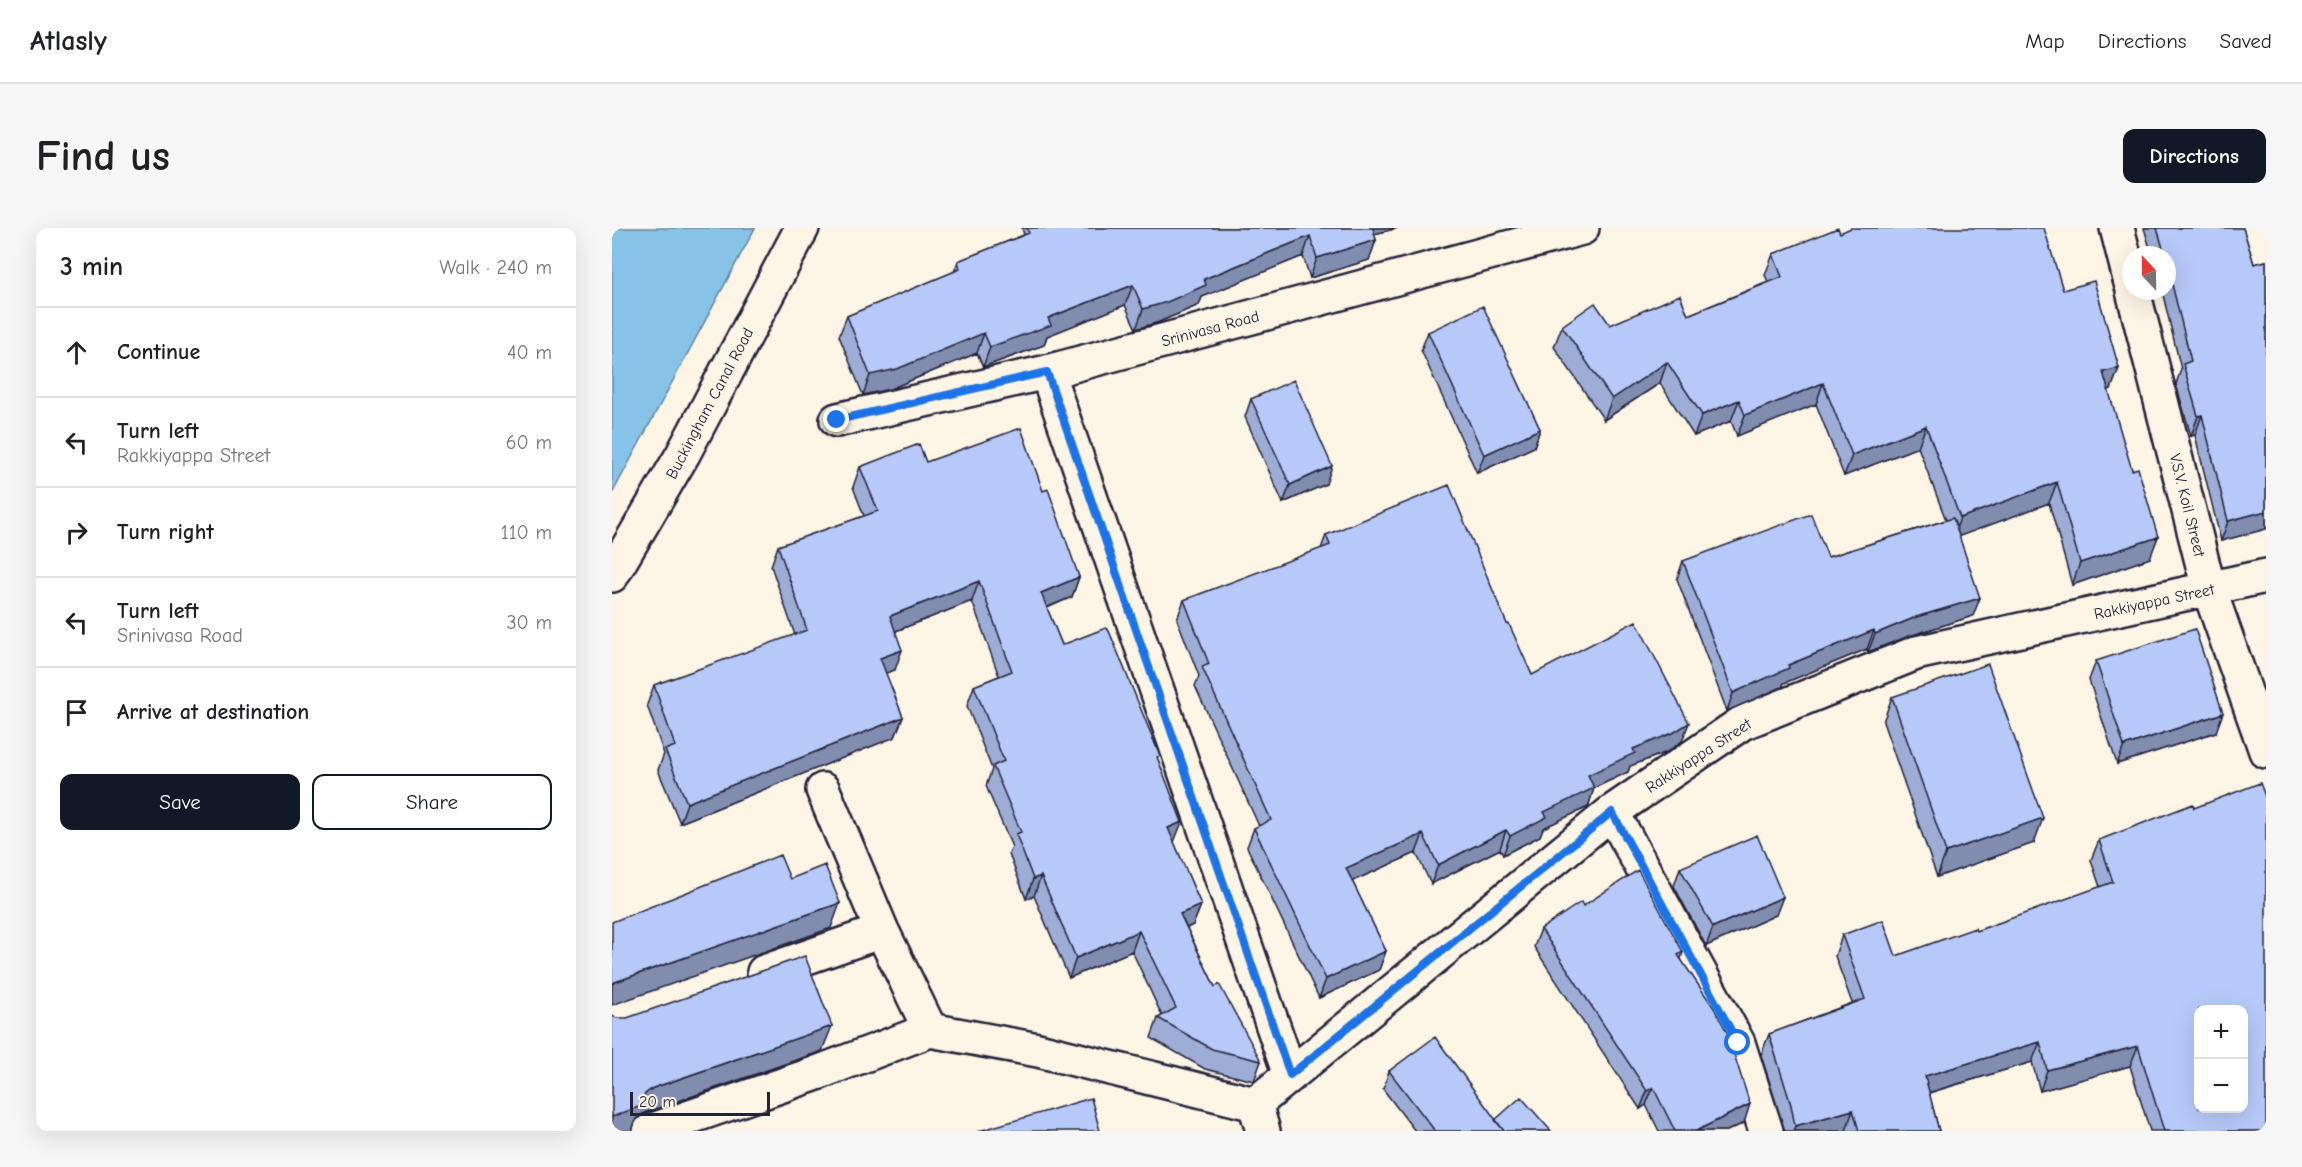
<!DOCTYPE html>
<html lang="en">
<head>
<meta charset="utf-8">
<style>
  :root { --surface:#fff; --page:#f6f6f6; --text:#202124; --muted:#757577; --line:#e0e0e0; --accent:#111827 }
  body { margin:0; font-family:"Comic Neue",sans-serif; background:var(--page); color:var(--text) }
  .controls { position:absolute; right:18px; bottom:18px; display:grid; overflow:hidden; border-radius:12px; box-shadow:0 6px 24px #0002 }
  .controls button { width:54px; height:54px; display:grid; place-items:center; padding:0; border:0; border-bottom:2px solid var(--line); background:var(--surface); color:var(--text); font:30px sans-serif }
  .compass { position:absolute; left:1510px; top:18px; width:54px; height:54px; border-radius:50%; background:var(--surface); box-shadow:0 6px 24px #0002; rotate:338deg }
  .scale { position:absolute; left:18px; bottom:15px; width:140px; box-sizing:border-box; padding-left:6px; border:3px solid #22223b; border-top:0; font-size:16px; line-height:21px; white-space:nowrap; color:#22223b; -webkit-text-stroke:4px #fcf5e5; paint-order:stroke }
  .stop { position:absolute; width:18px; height:18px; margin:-14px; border:4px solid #1a73e8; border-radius:50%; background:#fff }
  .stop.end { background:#1a73e8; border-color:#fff; box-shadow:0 2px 6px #0008 }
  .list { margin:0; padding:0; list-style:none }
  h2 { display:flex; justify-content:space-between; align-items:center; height:78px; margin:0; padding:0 24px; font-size:26px }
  h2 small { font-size:20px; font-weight:400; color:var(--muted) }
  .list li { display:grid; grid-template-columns:39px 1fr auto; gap:18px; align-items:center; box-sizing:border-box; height:90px; padding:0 24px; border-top:2px solid var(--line) }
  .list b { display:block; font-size:22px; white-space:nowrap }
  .list p { margin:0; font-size:20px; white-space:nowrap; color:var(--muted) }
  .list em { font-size:20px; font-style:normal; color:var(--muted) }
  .actions { display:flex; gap:12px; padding:18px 24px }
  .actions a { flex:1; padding:14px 0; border:2px solid var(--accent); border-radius:12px; text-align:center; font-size:21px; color:var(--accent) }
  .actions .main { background:var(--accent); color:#fff }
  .icon { flex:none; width:33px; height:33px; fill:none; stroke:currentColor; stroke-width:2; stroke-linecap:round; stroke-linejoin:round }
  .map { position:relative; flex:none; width:1654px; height:903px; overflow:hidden; border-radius:12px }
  header { display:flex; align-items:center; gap:36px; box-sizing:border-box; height:84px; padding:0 30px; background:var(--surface); border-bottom:2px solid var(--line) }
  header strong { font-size:28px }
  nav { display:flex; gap:33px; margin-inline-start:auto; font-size:21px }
  .intro { display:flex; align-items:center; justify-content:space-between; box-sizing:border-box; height:144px; padding:0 36px }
  h1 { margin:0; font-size:42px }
  .button { padding:15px 27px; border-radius:12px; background:var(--accent); color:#fff; font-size:21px; font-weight:700 }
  main { display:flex; gap:36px; padding:0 36px }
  aside { flex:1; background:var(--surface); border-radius:12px; box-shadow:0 6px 24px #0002 }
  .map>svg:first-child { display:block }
  .water { fill:#86c3e6; stroke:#5e83a2; stroke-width:1.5 }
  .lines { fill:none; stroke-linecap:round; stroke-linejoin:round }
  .minor-casing { stroke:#22223b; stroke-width:38 }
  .minor { stroke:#fcf5e5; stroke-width:33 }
  .wall { fill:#9dadd6; stroke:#22223b; stroke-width:1.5 }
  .shaded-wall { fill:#808dae; stroke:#22223b; stroke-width:1.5 }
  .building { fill:#b7c9f9; stroke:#22223b; stroke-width:1.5; fill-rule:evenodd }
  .route { stroke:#1a73e8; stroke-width:8 }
  .labels { text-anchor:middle; stroke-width:4.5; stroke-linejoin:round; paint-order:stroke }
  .street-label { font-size:16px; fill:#22223b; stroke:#fcf5e5 }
</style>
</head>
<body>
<header>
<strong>Atlasly</strong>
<nav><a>Map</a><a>Directions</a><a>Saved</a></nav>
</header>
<div class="intro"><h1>Find us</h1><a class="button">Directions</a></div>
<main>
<aside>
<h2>3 min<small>Walk · 240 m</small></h2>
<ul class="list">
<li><svg class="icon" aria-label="ahead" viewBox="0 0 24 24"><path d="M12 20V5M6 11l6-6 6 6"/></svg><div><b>Continue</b></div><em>40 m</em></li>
<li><svg class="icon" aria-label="left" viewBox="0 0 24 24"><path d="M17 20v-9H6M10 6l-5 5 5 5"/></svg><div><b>Turn left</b><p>Rakkiyappa Street</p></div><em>60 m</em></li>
<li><svg class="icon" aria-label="right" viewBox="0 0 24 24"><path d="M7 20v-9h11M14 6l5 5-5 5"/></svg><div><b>Turn right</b></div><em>110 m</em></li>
<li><svg class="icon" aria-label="left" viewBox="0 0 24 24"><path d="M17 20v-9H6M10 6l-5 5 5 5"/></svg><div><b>Turn left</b><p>Srinivasa Road</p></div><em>30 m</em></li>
<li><svg class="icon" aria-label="arrive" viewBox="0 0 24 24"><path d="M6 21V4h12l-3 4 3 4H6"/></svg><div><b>Arrive at destination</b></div></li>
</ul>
<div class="actions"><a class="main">Save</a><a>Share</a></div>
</aside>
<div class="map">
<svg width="1654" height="903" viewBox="0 0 1654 903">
  <rect width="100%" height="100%" fill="#fcf5e5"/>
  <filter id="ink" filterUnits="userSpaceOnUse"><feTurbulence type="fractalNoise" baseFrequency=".0167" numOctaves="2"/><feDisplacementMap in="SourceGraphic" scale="12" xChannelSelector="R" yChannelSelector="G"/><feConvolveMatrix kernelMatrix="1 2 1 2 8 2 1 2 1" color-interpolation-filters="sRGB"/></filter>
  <g filter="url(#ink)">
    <path class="water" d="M0,0H143L0,266Z"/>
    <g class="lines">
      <defs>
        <path id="minor" d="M1505,0L1519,55
          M1521,63L1597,361L1654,523
          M435,144L678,847
          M225,192L435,144L970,0
          M0,347L71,226L190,0
          M211,562L270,703L318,802
          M1000,584L1126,815L1154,903
          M152,744L270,703
          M643,876L1000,584L1130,495L1304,425L1654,348
          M643,876L651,903
          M38,903L205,845L318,802L426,822L643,876"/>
      </defs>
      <use href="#minor" class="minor-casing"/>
      <use href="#minor" class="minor"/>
    </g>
    <path class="wall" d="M410,0H786L762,6L764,12L757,32L698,50L691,28L590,69L587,77L547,94L524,101L513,77L435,108L432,117L371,139L365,125L278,161L251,167L227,108L235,88L342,44L346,33L412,7Z
      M1532,0H1631L1642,36L1654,33V301L1609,313L1583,207L1579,208L1564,156L1569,141L1550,63H1555V27H1540Z
      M1228,5L1451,62L1507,140L1499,161L1496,162L1538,330L1460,357L1437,275L1347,308L1361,388L1297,408L1256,424L1255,421L1172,455L1170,459L1115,483L1065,351L1071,333L1216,329L1334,292L1306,219L1232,248L1204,176L1125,208L1119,193L1082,208L1048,155L992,192L942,119L950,98L998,97L1076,87L1156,54L1153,47L1161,26Z
      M816,104L928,201L922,219L865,245L809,122Z
      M639,171L714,256L671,275L633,189Z
      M314,234L431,263L467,349L460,369L435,380L450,417L546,533L562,614L589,677L581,697L575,700L603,759L649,833L642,853L593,841L539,810L546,790L550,788L520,723L457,750L422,668L414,671L397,626L400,619L374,558L380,541L355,478L362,458L387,448L360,373L284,403L283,442L273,445L291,489L283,509L68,595L46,542L52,526L35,477L42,457L183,407L159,338L166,318L252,288L241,259L248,239Z
      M714,307L895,396L920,447L1070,513L1055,524L1018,538L1016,544L982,560L976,579L931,600L928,608L891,627L888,621L819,656L804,625L740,653L774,723L767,742L707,770L635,619L642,600L647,598L583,458L587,448L565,391L572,372L709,321Z
      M1484,433L1604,504L1505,536L1477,452Z
      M1280,469L1422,615L1325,649L1271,494Z
      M1487,612L1654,903H1538L1518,838L1428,863L1420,834L1317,865L1327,903H1173L1149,827L1157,806L1240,775L1223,728L1230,707L1284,728L1364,703L1488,659L1479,632Z
      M1068,640L1164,687L1094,718L1062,658Z
      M971,678L1071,724L1069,731L1132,895L1115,903H1047L1034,877L1028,881L922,719L929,701Z
      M777,843L883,892L939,903H803L771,861Z"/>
    <path class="shaded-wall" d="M753,0H786L750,9Z
      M698,8L691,28L590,69L587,77L547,94L524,101L531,81L592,51Z
      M764,12L757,32L698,50L705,30Z
      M521,57L513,77L435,108L432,117L371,139L378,119L436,90Z
      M372,105L365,125L278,161L251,167L258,147Z
      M1055,134L1048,155L992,192L1000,171Z
      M1507,140L1499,161L1484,165L1491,144Z
      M1211,155L1204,176L1125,208L1133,187Z
      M1127,172L1119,193L1082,208L1090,187Z
      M1590,187L1583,207L1579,208L1586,188Z
      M1314,198L1306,219L1232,248L1240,227Z
      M928,201L922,219L865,245L872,227Z
      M720,238L714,256L671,275L678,257Z
      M1445,254L1437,275L1340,311L1348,290Z
      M1654,283V301L1609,313L1616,293Z
      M1546,309L1538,330L1460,357L1468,335Z
      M467,349L460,369L421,385L429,365Z
      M367,353L360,373L271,408L278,388Z
      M1368,370L1361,388L1297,408L1256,424L1263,406L1304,389Z
      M1262,402L1255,421L1172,455L1170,459L1115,483L1121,465L1176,437Z
      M290,422L283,442L260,450L268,430Z
      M1611,485L1604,504L1505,536L1512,518Z
      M291,489L283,509L68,595L75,575Z
      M1077,495L1070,513L1055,524L1018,538L1016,544L982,560L976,579L931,600L928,608L891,627L898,608L932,584L976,547L1021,521Z
      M1431,590L1422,615L1325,649L1334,624Z
      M570,594L562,614L548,620L556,600Z
      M894,602L888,621L819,656L826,637Z
      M811,606L804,625L727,659L734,640Z
      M429,648L422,668L414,671L421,651Z
      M1171,669L1164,687L1094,718L1101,699Z
      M228,675L219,700L0,777V756L3,754Z
      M589,677L581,697L561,706L568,686Z
      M527,703L520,723L457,750L464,730Z
      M774,723L767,742L707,770L714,751Z
      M220,798L210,823L32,885L24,891L20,903H0V889L41,860Z
      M1428,814L1420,834L1305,868L1313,848Z
      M1526,818L1518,838L1428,863L1435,842Z
      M1041,859L1034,877L1028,881L1035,863Z
      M1138,876L1132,895L1115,903H1084Z
      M1241,882L1234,903H1181L1183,898Z"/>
    <path class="building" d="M415,0H761L764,12L705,30L698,8L592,51L594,57L555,74L531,81L521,57L436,90L439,97L378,119L372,105L285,141L258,147L235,88L348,41L346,33L417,5Z
      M1226,0L1228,5L1239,0H1432L1451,62L1482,53L1507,140L1491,144L1520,242L1526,240L1546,309L1468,335L1445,254L1348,290L1314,198L1240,227L1211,155L1133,187L1127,172L1090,187L1055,134L1000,171L950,98L983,75L998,97L1068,67L1076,87L1170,49L1161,26Z
      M1545,0H1631L1642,36L1654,33V283L1616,293L1590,187L1586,188L1571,136L1579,133L1555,36V27H1553Z
      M871,78L928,201L872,227L816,104Z
      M682,152L720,238L678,257L639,171Z
      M409,200L431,263L436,261L467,349L429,365L450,417L494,400L497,403L548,528L545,529L570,594L556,600L589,677L568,686L603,759L607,756L649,833L600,821L546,790L564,780L527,703L464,730L429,648L421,651L404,606L409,604L381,538L392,533L362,458L400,443L367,353L278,388L290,422L268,430L291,489L75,575L53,522L63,518L42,457L195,402L166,318L266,283L248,239L307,216L314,234Z
      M837,257L895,396H897L920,447L1024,393L1077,495L1061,505L1021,521L1023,525L976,547L982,560L932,584L935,589L898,608L894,602L826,637L811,606L734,640L774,723L714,751L642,600L659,592L590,439L597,436L572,372L718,317L714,307Z
      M1199,286L1216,329L1341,290L1368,370L1304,389L1263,406L1262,402L1176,437L1177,440L1121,465L1071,333Z
      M1583,401L1611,485L1512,518L1484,433Z
      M1376,436L1431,590L1334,624L1280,469Z
      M1648,555L1654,571V903H1552L1526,818L1435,842L1428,814L1313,848L1327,903H1247L1241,882L1183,898L1179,877L1157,806L1253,771L1230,707L1271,692L1284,728L1363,700L1364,703L1501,654L1487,612L1581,576L1582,580ZM1587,782H1632V880H1587Z
      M1145,607L1171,669L1101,699L1068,640Z
      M168,627L178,651L213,637L228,675L3,754L0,756V694Z
      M1026,642L1071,724L1066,727L1102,780L1115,804L1138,876L1084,903H1063L1041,859L1035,863L929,701L969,674L971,678Z
      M193,728L220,798L41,860L33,866L29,878L0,889V788L5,790H15Z
      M823,809L892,903H823L777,843Z
      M909,869L939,903H892L883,892Z
      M479,870L488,903H367Z"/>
  </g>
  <g class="lines" filter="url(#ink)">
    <path class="route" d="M225,192L435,144L678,847L1000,584L1126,815"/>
  </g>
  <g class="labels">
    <g class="street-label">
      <text transform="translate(598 100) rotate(-15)" y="6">Srinivasa Road</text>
      <text transform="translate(97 175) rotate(-62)" y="6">Buckingham Canal Road</text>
      <text transform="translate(1576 277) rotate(76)" y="6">V.S.V. Koil Street</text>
      <text transform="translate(1542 373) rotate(-12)" y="6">Rakkiyappa Street</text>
      <text transform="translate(1086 527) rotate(-33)" y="6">Rakkiyappa Street</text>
    </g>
  </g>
</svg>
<div class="controls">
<button>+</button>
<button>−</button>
</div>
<svg class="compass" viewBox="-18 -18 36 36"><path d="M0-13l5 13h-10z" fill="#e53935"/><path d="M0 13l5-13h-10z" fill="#757577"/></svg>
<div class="scale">20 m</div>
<div class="stop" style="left:1126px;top:815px"></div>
<div class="stop end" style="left:225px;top:192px"></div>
</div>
</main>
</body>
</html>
